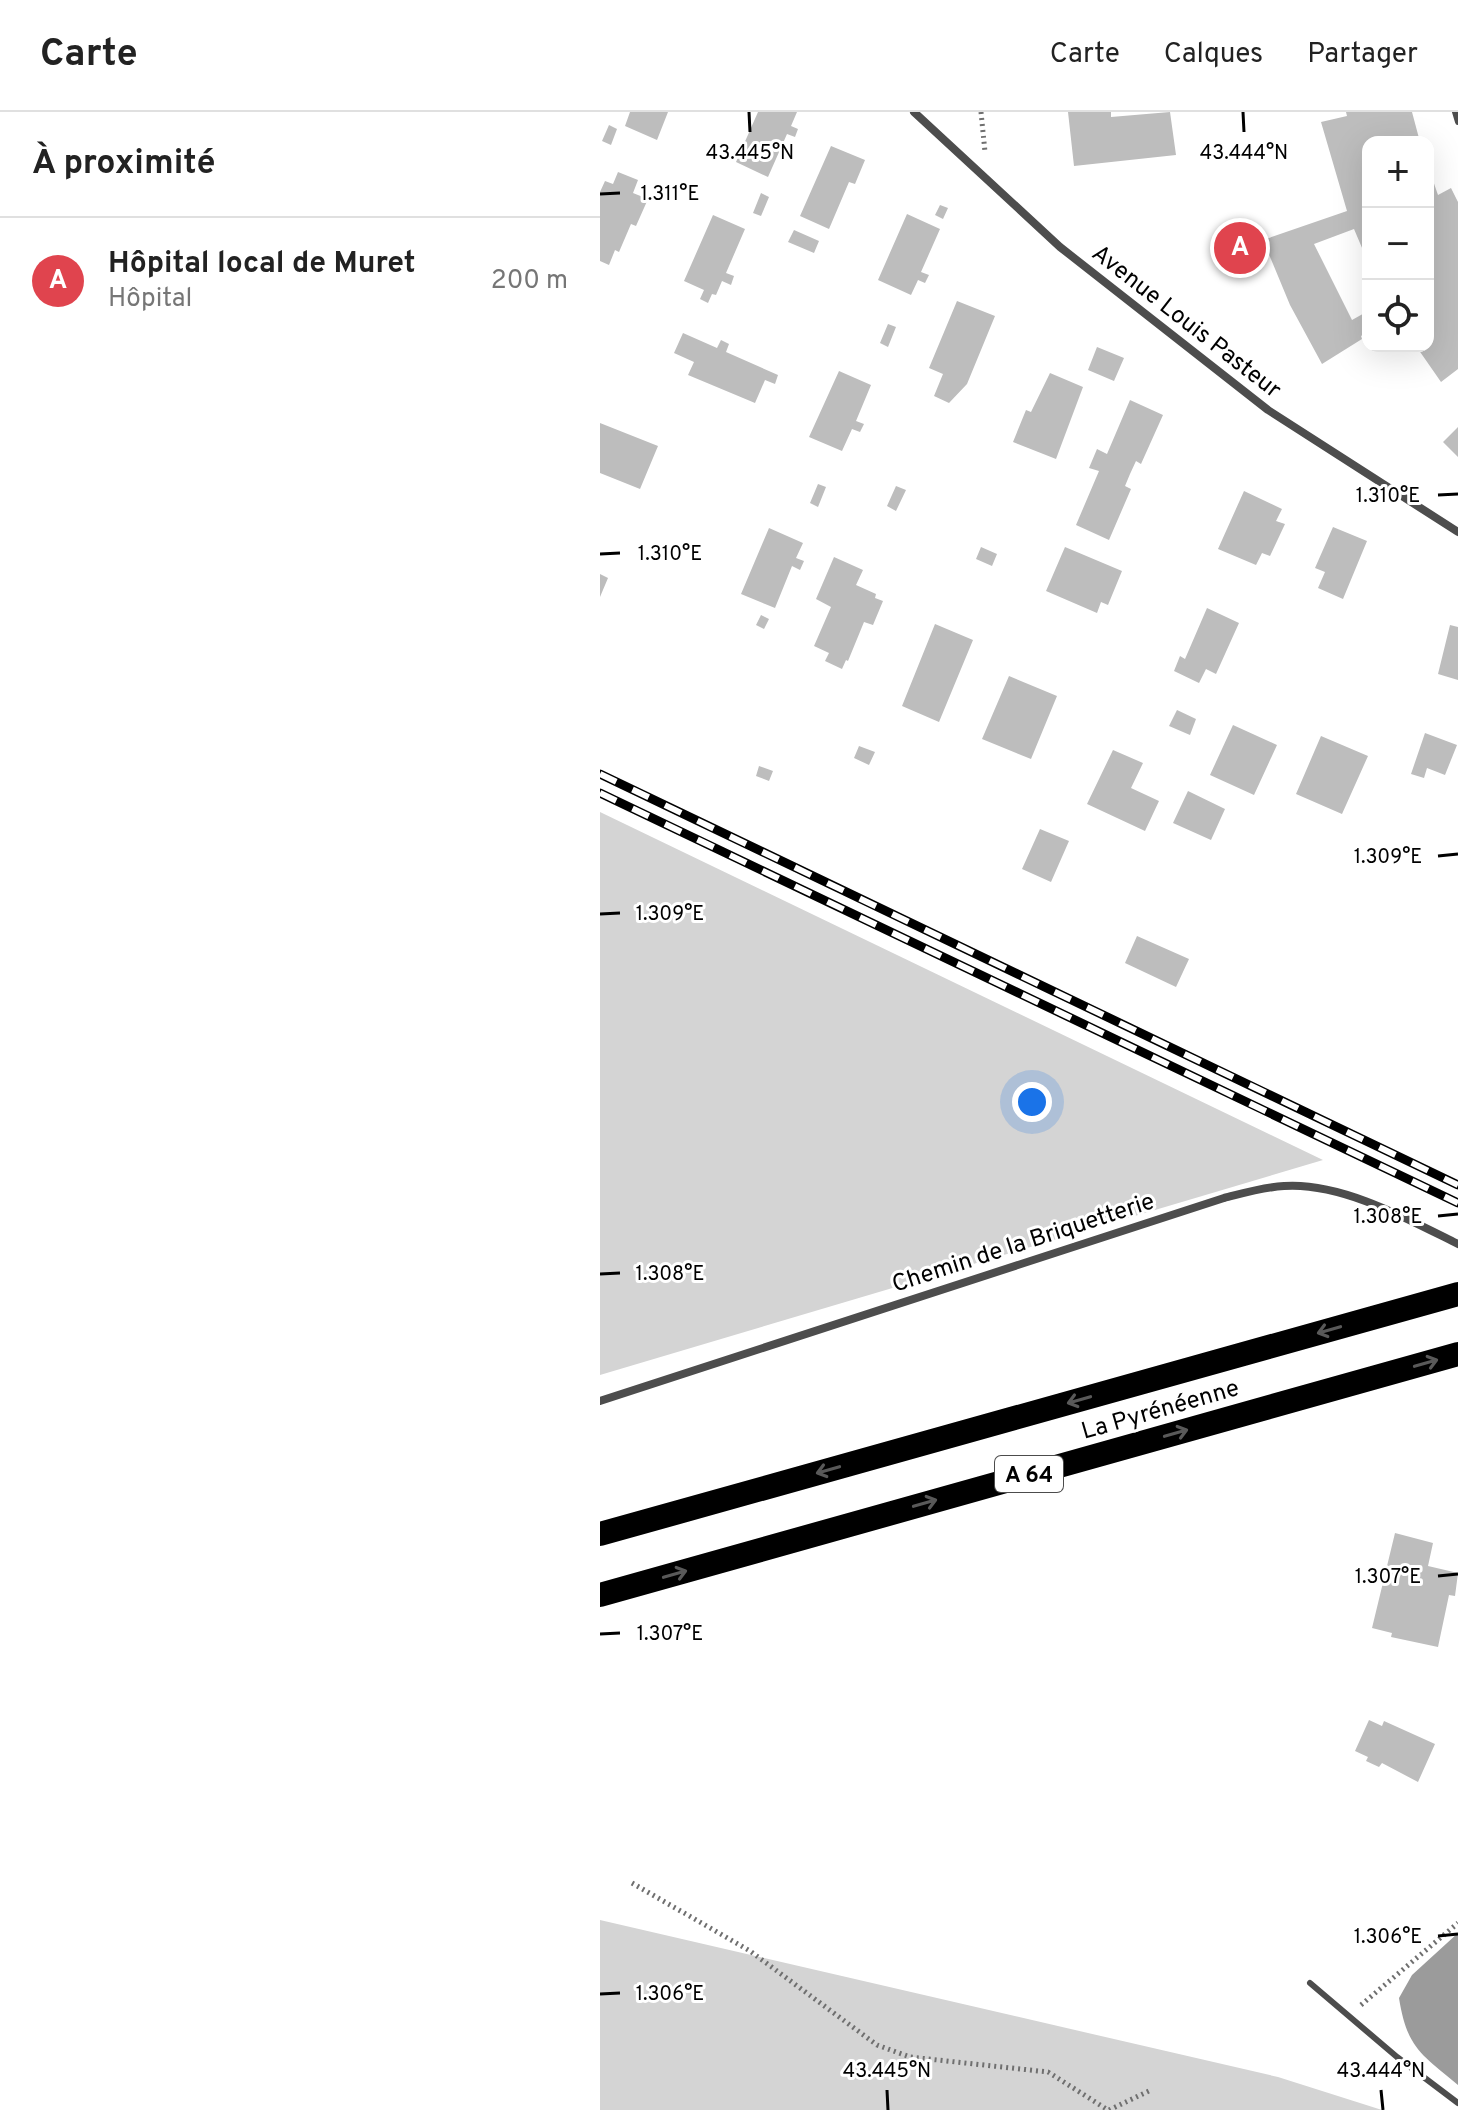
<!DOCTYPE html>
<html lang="fr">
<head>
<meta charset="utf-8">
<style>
  :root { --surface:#fff; --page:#f2f2f2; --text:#222; --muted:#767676; --line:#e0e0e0; --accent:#000 }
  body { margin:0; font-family:Overpass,sans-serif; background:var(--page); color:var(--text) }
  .controls { position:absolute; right:24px; top:24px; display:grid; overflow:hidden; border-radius:16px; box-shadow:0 8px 32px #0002 }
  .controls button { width:72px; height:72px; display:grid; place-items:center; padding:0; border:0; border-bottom:2px solid var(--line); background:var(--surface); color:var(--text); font:40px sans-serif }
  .you { position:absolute; left:432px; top:990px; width:28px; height:28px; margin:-20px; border:6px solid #fff; border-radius:50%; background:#1a73e8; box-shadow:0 0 0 12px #1a73e833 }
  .badge { display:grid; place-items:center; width:52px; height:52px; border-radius:50%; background:var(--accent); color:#fff; font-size:26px; font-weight:700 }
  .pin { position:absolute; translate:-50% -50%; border:4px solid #fff; box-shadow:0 2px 8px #0006 }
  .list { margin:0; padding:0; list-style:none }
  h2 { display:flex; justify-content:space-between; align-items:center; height:104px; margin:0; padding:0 32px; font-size:34px }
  h2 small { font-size:26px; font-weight:400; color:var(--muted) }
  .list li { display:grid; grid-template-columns:52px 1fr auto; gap:24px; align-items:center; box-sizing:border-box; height:128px; padding:0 32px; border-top:2px solid var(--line) }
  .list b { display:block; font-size:30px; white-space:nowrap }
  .list p { margin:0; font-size:26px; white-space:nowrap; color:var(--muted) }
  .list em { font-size:26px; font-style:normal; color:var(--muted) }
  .icon { flex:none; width:44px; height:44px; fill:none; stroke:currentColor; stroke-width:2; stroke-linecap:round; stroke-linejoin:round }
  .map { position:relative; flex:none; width:858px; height:1998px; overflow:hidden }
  header { display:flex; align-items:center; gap:48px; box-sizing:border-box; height:112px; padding:0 40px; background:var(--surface); border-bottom:2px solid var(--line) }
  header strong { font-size:38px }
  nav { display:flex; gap:44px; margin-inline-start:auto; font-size:28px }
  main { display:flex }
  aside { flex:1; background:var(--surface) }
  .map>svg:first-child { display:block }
  .green { fill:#d4d4d4 }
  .water { fill:#9b9b9b }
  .building { fill:#bdbdbd }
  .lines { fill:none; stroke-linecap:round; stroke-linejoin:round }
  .path { stroke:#6f6f6f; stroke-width:5; stroke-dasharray:2 4; stroke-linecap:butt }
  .service { stroke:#4d4d4d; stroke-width:6 }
  .minor { stroke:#4d4d4d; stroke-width:8 }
  .motorway { stroke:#000; stroke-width:24 }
  .rail-casing { stroke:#000; stroke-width:9 }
  .rail { stroke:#fff; stroke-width:6; stroke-dasharray:18; stroke-linecap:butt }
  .oneway { stroke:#595959 }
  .ticks { fill:none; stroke:#000; stroke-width:3 }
  .labels { text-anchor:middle; stroke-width:6; stroke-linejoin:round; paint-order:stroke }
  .shield { fill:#fff; stroke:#4c4c4c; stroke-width:2 }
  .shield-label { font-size:22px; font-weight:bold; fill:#000 }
  .street-label { font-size:24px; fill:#000; stroke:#fff }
  .ticks-label { font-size:20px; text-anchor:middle; fill:#000; stroke:#fff; stroke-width:6; stroke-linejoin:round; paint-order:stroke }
</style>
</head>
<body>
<header>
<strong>Carte</strong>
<nav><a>Carte</a><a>Calques</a><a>Partager</a></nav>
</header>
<main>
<aside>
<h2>À proximité<small></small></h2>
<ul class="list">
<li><span class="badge" style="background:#e0444e">A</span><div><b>Hôpital local de Muret</b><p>Hôpital</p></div><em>200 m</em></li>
</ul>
</aside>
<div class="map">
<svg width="858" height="1998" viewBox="0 0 858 1998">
  <rect width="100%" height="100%" fill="#fff"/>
  <path class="green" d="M0,700L723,1048L0,1263Z
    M0,1808L678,1965L782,1998H0Z"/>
  <path class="water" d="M858,1821V1973C821,1942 807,1936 799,1886L812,1863Z"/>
  <path class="building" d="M30,0H68L57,28L25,14Z
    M158,0H197L191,14L198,17L195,25L187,22L168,65L136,50Z
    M468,0H511V5L570,0L576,43L474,54Z
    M746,0H812L820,30H768V150L754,117L714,132L752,208L768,199V219L761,224L762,227L722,252L690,193L663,128L747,99L721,10L747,4Z
    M9,13L17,17L11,33L2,29Z
    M231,34L265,48L255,72L249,70L229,117L200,104Z
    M829,57L838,83L851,76L858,90V257L841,270L816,234H828Z
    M18,60L38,68L33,81L48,87L36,114L31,112L19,140L15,138L9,153L0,149V80L5,69L13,72Z
    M161,81L169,85L161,104L153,101Z
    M340,93L348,96L343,107L335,103Z
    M307,102L340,117L321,160L329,163L325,171L318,168L311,183L278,168Z
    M113,103L145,117L126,161L134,164L131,173L122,169L116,183L112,182L108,191L100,187L104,178L84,169Z
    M194,118L219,129L214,141L188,130Z
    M357,189L395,204L367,272L349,291L334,284L343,262L329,256Z
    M288,212L296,215L288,235L280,231Z
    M83,221L117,236L121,228L129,232L126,240L178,263L175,272L165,268L155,291L88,263L94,250L74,241Z
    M497,235L524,246L514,269L488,258Z
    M239,259L271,273L256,309L264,312L260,320L252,317L242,339L209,325Z
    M450,261L483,275L456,347L413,330L426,298L431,300Z
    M530,288L563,303L541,352L536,349L530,362L525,374L531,377L509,428L476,413L499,359L489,356L497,337L507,342Z
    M0,311L58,334L40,377L0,361Z
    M858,315V345L843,330Z
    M218,372L226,375L218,395L210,391Z
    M296,374L306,378L296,399L287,394Z
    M644,379L682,397L676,409L685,412L670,444L662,441L656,453L618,437Z
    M733,415L767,429L743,487L718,476L725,460L715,456Z
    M169,416L203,431L196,446L204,449L200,458L192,454L175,496L141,482Z
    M381,435L397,442L392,454L376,447Z
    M465,435L522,459L508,493L501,490L497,501L446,479Z
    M234,445L263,458L256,473L276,482L275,486L283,489L273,513L264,510L248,549L246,548L242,557L225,549L229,541L214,534L231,495L216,487Z
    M0,462L8,466L0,485Z
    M607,496L639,511L616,562L606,557L599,571L574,559L580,544L585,547Z
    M161,503L169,507L164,517L156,513Z
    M335,512L373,528L339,610L302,594Z
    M850,513L858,515V568L838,562Z
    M409,564L457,584L431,647L382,627Z
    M577,598L596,607L590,623L569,614Z
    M633,613L677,633L654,683L610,663Z
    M825,621L857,633L845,663L827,656L824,666L811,662Z
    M721,624L768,644L742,702L696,682Z
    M259,634L275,640L269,653L254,646Z
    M513,638L543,651L531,676L559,689L545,719L487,692Z
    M159,654L173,659L169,669L156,664Z
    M588,679L625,697L611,728L573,711Z
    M440,717L469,729L451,770L422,757Z
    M537,824L589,847L576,875L525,851Z
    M795,1421L833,1431L828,1454L858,1461L855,1484L849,1483L838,1535L791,1525L792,1521L772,1516Z
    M769,1608L782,1614L784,1609L835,1632L818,1670L782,1651L779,1655L766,1649L768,1645L755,1639Z"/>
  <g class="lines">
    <path class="path" d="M381,0L385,40
      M32,1771L150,1839L277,1933L310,1945L448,1960L508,1998
      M761,1893L858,1811
      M509,1998L551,1978"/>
    <path class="service" d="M855,0L858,10
      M710,1871L797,1945L858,1991"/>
    <path class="minor" d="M314,0L460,135L668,298L858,420
      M0,1289L624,1086C644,1081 664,1075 684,1074C741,1070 808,1107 858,1132"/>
    <path class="motorway" d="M0,1422L858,1182
      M0,1483L858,1242"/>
    <defs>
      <path id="rail" d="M0,662L858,1073
        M0,681L858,1091"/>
    </defs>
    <use href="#rail" class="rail-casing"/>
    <use href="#rail" class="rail"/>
  </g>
  <defs><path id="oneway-shaft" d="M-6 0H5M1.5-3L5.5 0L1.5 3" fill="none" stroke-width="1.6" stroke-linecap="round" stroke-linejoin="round" transform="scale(2)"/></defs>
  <g class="oneway">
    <use href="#oneway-shaft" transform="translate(729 1218) rotate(164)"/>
    <use href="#oneway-shaft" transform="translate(826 1251) rotate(-16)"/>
    <use href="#oneway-shaft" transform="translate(479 1288) rotate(164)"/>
    <use href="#oneway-shaft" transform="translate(576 1321) rotate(-16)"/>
    <use href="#oneway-shaft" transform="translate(228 1358) rotate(164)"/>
    <use href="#oneway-shaft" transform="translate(325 1391) rotate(-16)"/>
    <use href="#oneway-shaft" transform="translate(75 1462) rotate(-16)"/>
  </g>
  <path class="ticks" d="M149,0L150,20M643,0L644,20M0,82L20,81M838,383L858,382M0,442L20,441M838,744L858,742M0,802L20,801M838,1104L858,1102M0,1162L20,1161M838,1464L858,1462M0,1522L20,1521M838,1824L858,1822M0,1882L20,1881M287,1978L288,1998M781,1978L783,1998"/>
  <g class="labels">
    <rect class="shield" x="395" y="1344" width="68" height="36" rx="6"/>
    <g class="shield-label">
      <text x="429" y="1370">A 64</text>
    </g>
    <g class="street-label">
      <text transform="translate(587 209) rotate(38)" y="8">Avenue Louis Pasteur</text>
      <text transform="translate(423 1130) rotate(-18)" y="8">Chemin de la Briquetterie</text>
      <text transform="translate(560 1297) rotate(-16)" y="8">La Pyrénéenne</text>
    </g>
  </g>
  <g class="ticks-label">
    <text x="150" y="47">43.445°N</text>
    <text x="644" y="47">43.444°N</text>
    <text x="70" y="88">1.311°E</text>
    <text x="788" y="390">1.310°E</text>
    <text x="70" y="448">1.310°E</text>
    <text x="788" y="751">1.309°E</text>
    <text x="70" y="808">1.309°E</text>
    <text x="788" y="1111">1.308°E</text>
    <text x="70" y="1168">1.308°E</text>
    <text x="788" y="1471">1.307°E</text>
    <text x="70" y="1528">1.307°E</text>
    <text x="788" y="1831">1.306°E</text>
    <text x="70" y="1888">1.306°E</text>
    <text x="287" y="1965">43.445°N</text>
    <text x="781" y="1965">43.444°N</text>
  </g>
</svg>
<div class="controls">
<button>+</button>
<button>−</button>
<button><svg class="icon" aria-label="locate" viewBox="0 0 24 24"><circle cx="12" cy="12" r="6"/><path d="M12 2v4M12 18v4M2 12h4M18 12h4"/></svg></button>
</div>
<div class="you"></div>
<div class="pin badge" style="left:640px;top:136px;background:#e0444e">A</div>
</div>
</main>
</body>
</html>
